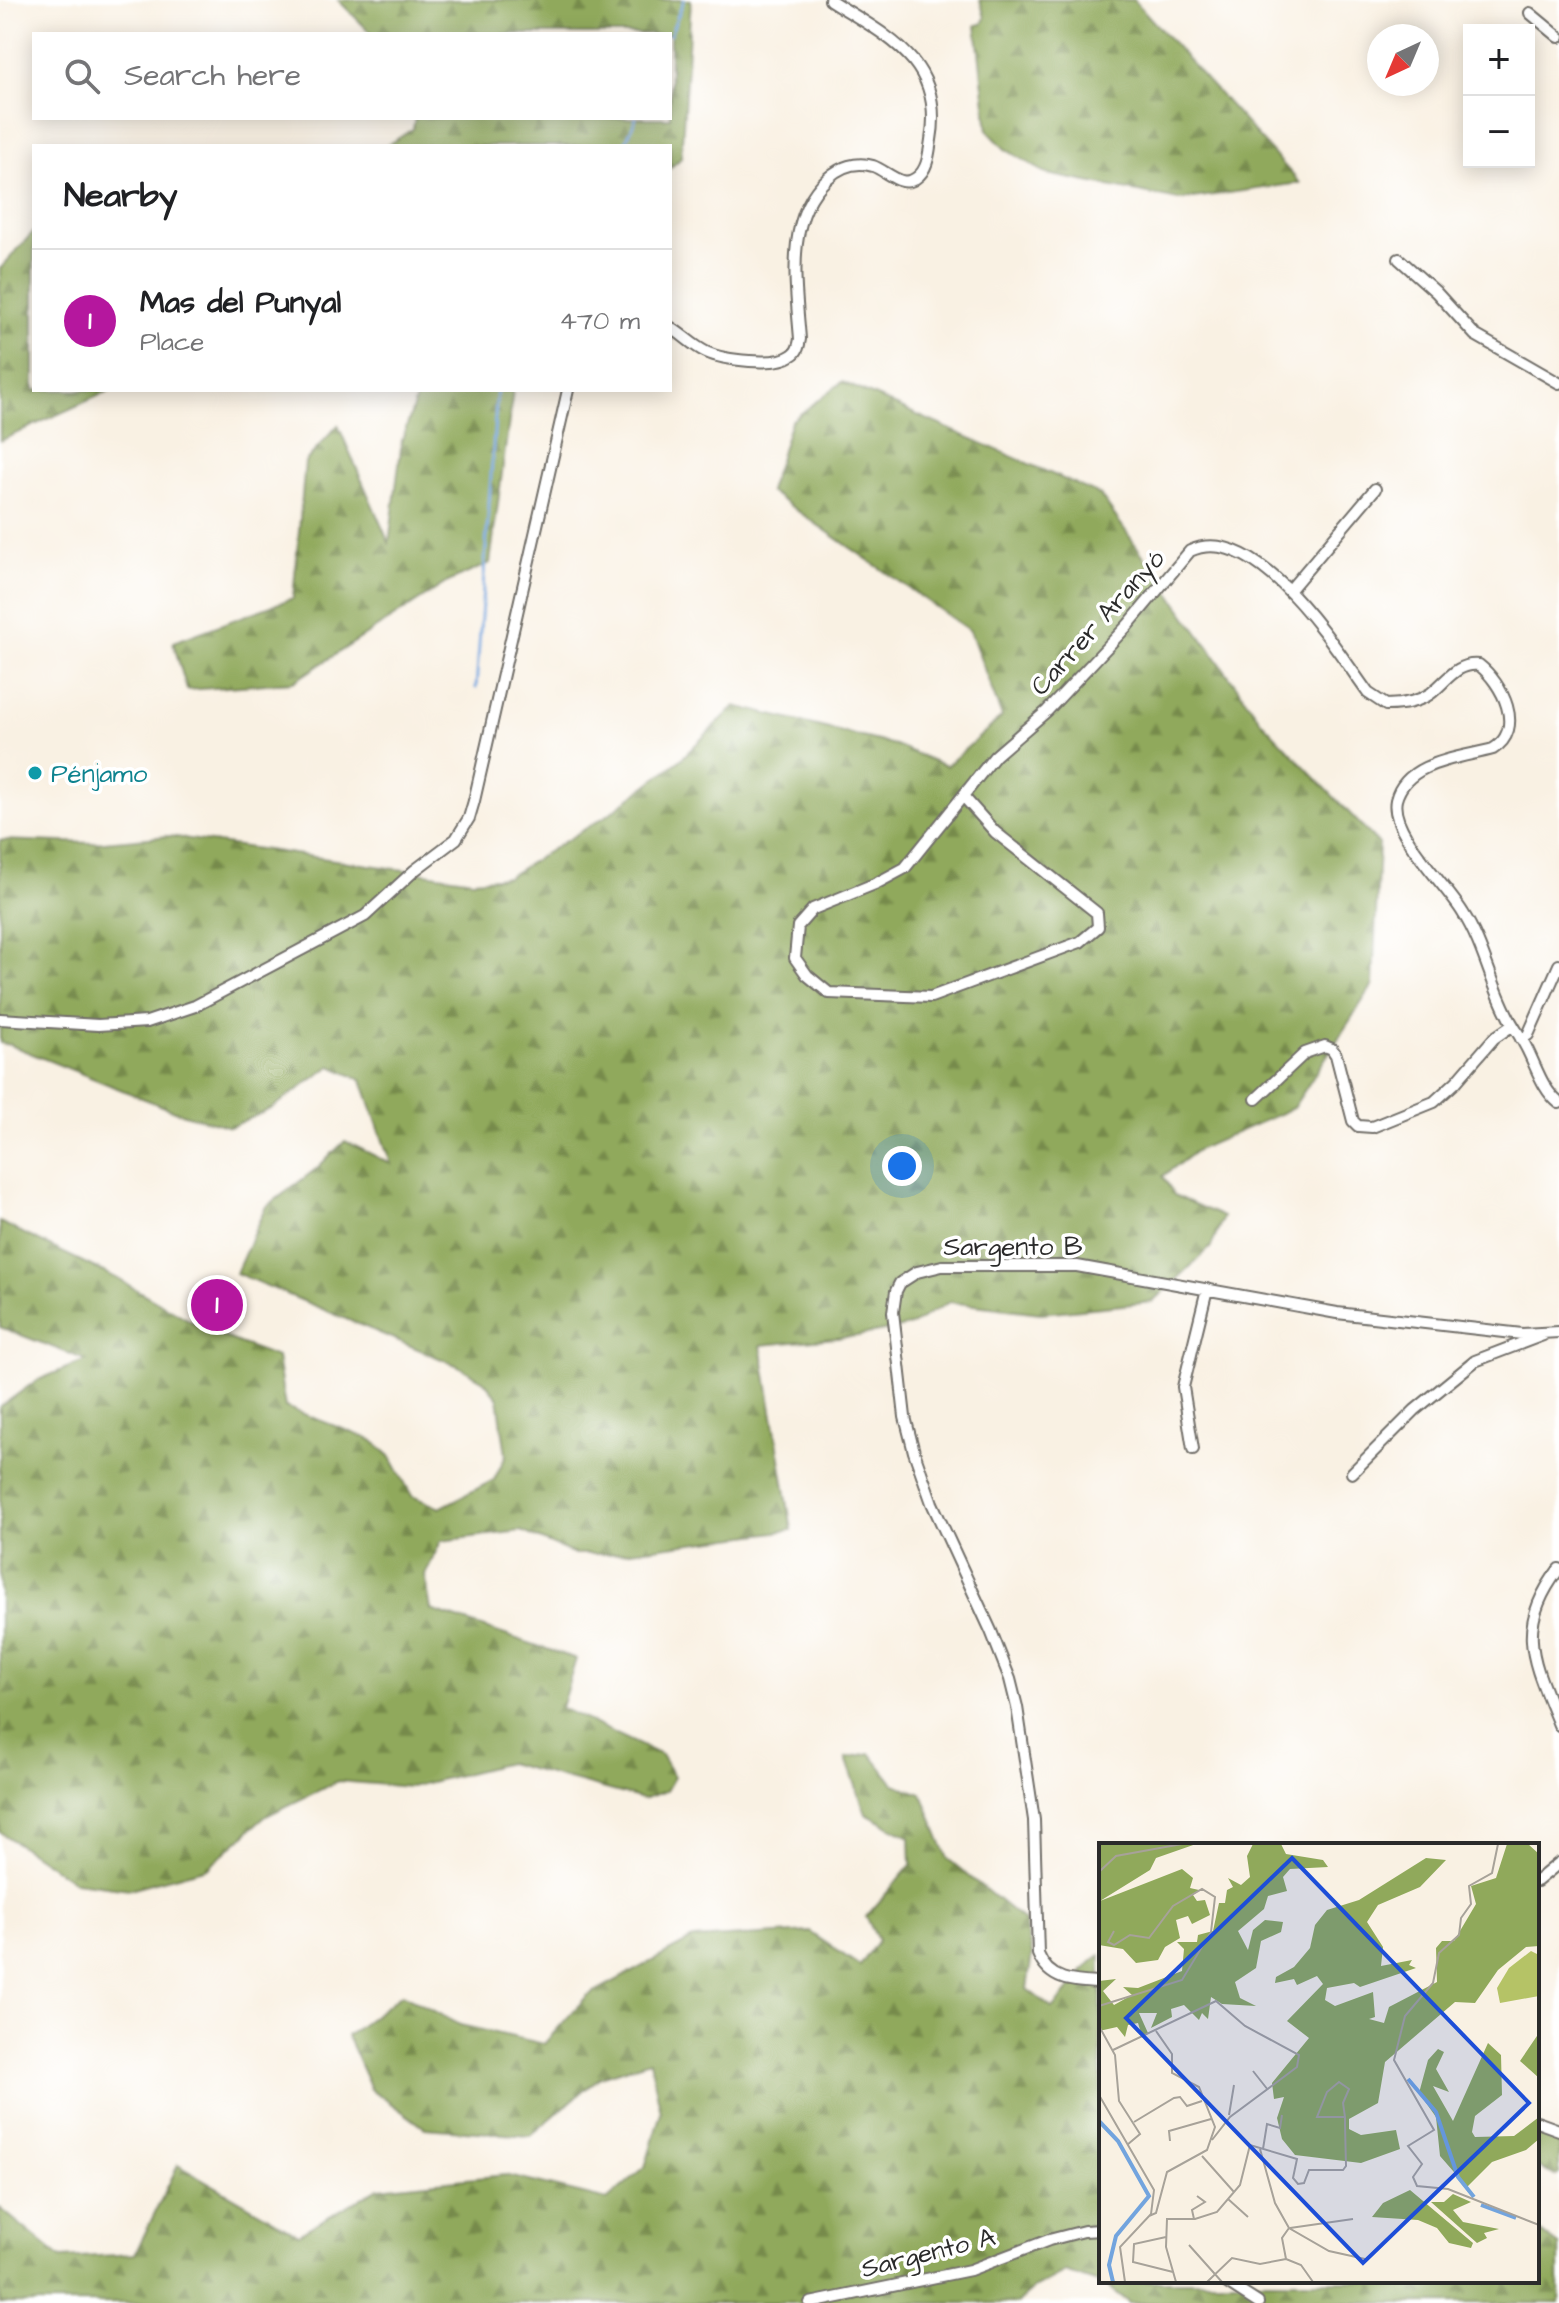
<!DOCTYPE html>
<html lang="en">
<head>
<meta charset="utf-8">
<style>
  :root { --surface:#fff; --page:#f2f2f2; --text:#202124; --muted:#757577; --line:#e0e0e0; --accent:#b5179e }
  body { margin:0; font-family:"Architects Daughter",sans-serif; background:var(--page); color:var(--text) }
  .controls { position:absolute; right:24px; top:24px; display:grid; overflow:hidden; border-radius:0px; box-shadow:0 4px 20px #0003 }
  .controls button { width:72px; height:72px; display:grid; place-items:center; padding:0; border:0; border-bottom:2px solid var(--line); background:var(--surface); color:var(--text); font:40px sans-serif }
  .compass { position:absolute; left:1367px; top:24px; width:72px; height:72px; border-radius:50%; background:var(--surface); box-shadow:0 4px 20px #0003; rotate:224deg }
  .you { position:absolute; left:902px; top:1166px; width:28px; height:28px; margin:-20px; border:6px solid #fff; border-radius:50%; background:#1a73e8; box-shadow:0 0 0 12px #1a73e833 }
  .badge { display:grid; place-items:center; width:52px; height:52px; border-radius:50%; background:var(--accent); color:#fff; font-size:26px; font-weight:700 }
  .pin { position:absolute; translate:-50% -50%; border:4px solid #fff; box-shadow:0 2px 8px #0006 }
  .list { margin:0; padding:0; list-style:none }
  h2 { display:flex; justify-content:space-between; align-items:center; height:104px; margin:0; padding:0 32px; font-size:34px }
  h2 small { font-size:26px; font-weight:400; color:var(--muted) }
  .list li { display:grid; grid-template-columns:52px 1fr auto; gap:24px; align-items:center; box-sizing:border-box; height:144px; padding:0 32px; border-top:2px solid var(--line) }
  .list b { display:block; font-size:30px; white-space:nowrap }
  .list p { margin:0; font-size:26px; white-space:nowrap; color:var(--muted) }
  .list em { font-size:26px; font-style:normal; color:var(--muted) }
  .icon { flex:none; width:44px; height:44px; fill:none; stroke:currentColor; stroke-width:2; stroke-linecap:round; stroke-linejoin:round }
  .map { position:relative; flex:none; width:1559px; height:2303px; overflow:hidden }
  .search { position:absolute; background:var(--surface); box-shadow:0 4px 20px #0003; left:32px; top:32px; width:640px; height:88px; display:flex; align-items:center; gap:20px; box-sizing:border-box; padding:0 28px; border-radius:0px; color:var(--muted); font-size:30px }
  .panel { position:absolute; background:var(--surface); box-shadow:0 4px 20px #0003; left:32px; top:144px; width:640px; height:248px; border-radius:0px }
  .map>svg:first-child { display:block }
  .forest { fill:url(#forest-firs); stroke:#5e6a43; stroke-width:2 }
  .lines { fill:none; stroke-linecap:round; stroke-linejoin:round }
  .stream { stroke:#72a4de; stroke-width:3 }
  .minor-casing { stroke:#73706b; stroke-width:14 }
  .minor { stroke:#fff; stroke-width:10 }
  .culture-dot { fill:#0f9aa8; stroke:#fff; stroke-width:3 }
  .labels { text-anchor:middle; stroke-width:7; stroke-linejoin:round; paint-order:stroke }
  .street-label { font-size:26px; fill:#2b2b2b; stroke:#fff }
  .culture-label { font-size:26px; fill:#0d838f; stroke:#fff; text-anchor:start }
  .inset-river { fill:none; stroke:#72a4de; stroke-width:4 }
  .inset-road { fill:none; stroke:#a7a299; stroke-width:2 }
  .view { fill:#1d4ed8; fill-opacity:0.15; stroke:#1d4ed8; stroke-width:4 }
  .inset-edge { fill:none; stroke:#2b2b2b; stroke-width:4 }
</style>
</head>
<body>
<div class="map">
<svg width="1559" height="2303" viewBox="0 0 1559 2303">
  <defs>
    <pattern id="forest-firs" width="22" height="20" patternUnits="userSpaceOnUse" patternTransform="scale(2)"><rect width="22" height="20" fill="#90a95b"/><path d="M5 1l3.5 6h-7zM16 11l3.5 6h-7z" fill="#768a4b"/></pattern>
  </defs>
  <rect width="100%" height="100%" fill="#fff"/>
  <filter id="ink" filterUnits="userSpaceOnUse"><feTurbulence type="fractalNoise" baseFrequency=".0125" numOctaves="2"/><feDisplacementMap in="SourceGraphic" scale="16" xChannelSelector="R" yChannelSelector="G"/><feConvolveMatrix kernelMatrix="1 2 1 2 8 2 1 2 1" color-interpolation-filters="sRGB"/></filter>
  <filter id="wash" filterUnits="userSpaceOnUse"><feTurbulence type="fractalNoise" baseFrequency=".006" numOctaves="4" result="noise"/><feDisplacementMap in="SourceGraphic" scale="32" xChannelSelector="R" yChannelSelector="G"/><feGaussianBlur stdDeviation="1.8" result="paint"/><feColorMatrix in="noise" values="0 0 0 0 0 0 0 0 0 0 0 0 0 0 0 0 0 1.4 0 .05"/><feComposite in="paint" operator="in"/></filter>
  <g filter="url(#wash)">
    <rect width="100%" height="100%" fill="#f9f1e3"/>
    <path class="forest" d="M338,0H691L681,158L670,168V146H386L413,129L415,118H670V34H372Z
      M980,0H1134L1300,183L1179,200L1047,174L1005,149L988,131L976,25L982,24L985,18Z
      M34,231V390H111L0,441V269Z
      M842,382L1100,495L1262,722L1379,844L1373,985L1293,1108L1197,1150L1163,1176L1174,1195L1223,1217L1211,1247L1153,1302L1041,1313L949,1302L910,1326L857,1336L761,1345L792,1530L608,1554H574L521,1531L441,1541L425,1575L431,1610L576,1659L561,1708L661,1755L674,1777L666,1791L643,1799L508,1763L410,1787L338,1781L266,1816L207,1868L130,1889L75,1882L0,1832V1407L36,1381L86,1360L0,1327V1222L116,1278L210,1332L277,1357L285,1407L372,1440L390,1456L412,1496L440,1508L494,1480L506,1455L498,1398L484,1381L456,1365L236,1273L265,1208L316,1169L345,1141L391,1164L362,1080L331,1066L271,1109L230,1127L177,1112L10,1045L0,1043V840L93,843L169,836L473,880L507,877L609,814L680,760L735,706L895,745L946,766L1002,717L970,631L769,491L791,421Z
      M419,390H513L490,563L446,583L293,682L187,690L173,642L293,598L305,462L338,425L389,543L402,440Z
      M870,1753L894,1784L922,1794L948,1859L1024,1921L1032,1954L1027,1989L1053,2009C1068,1993 1083,1966 1101,1955V2281H1537V2229L1559,2246V2303H1129L1107,2286L1065,2272L1033,2289L1017,2303H0V2208L61,2258L135,2254L178,2165L298,2234L379,2188L505,2175L607,2200L645,2167L661,2112L650,2061L600,2077L530,2136L425,2128L371,2089L347,2036L402,1994L460,2025L544,2044L587,1996L693,1939L810,1932L860,1966L878,1940L866,1917L911,1865L910,1837L866,1814L846,1758Z
      M1537,2133L1559,2140V2174L1556,2176L1537,2167Z"/>
    <g class="lines">
      <path class="stream" d="M670,35L684,0
        M624,146L636,118
        M476,688L497,390"/>
    </g>
  </g>
  <g filter="url(#ink)">
    <g class="lines">
      <defs>
        <path id="minor" d="M1530,13L1559,37
          M1399,259L1436,292L1475,335L1559,383
          M670,327C682,334 693,346 706,352C723,360 776,367 792,355C798,352 799,345 800,339C796,286 784,217 828,178C840,167 856,161 873,166C887,171 902,189 916,178C928,170 929,153 931,140C945,61 886,36 830,0
          M1289,591L1375,489
          M963,796L995,832L1097,913L1098,927L1080,942L931,997L829,993L807,975L795,958L798,926L813,909L877,883L905,868L995,756L1047,711L1128,625L1190,551C1256,520 1336,649 1368,693L1386,705C1402,705 1416,703 1430,694C1446,682 1457,662 1479,665C1502,683 1526,729 1493,749C1461,758 1406,761 1396,800C1389,832 1446,884 1463,913C1483,944 1490,981 1507,1014C1513,1027 1522,1038 1528,1051C1537,1069 1543,1090 1559,1103
          M0,1019L98,1025L147,1022L195,1006L365,916L415,870L456,839L469,818L474,801L568,390
          M1521,1039L1528,1035L1559,965
          M1256,1099L1305,1053L1325,1046L1332,1049L1336,1055L1353,1121L1358,1126L1372,1127L1434,1102L1456,1082L1494,1038L1513,1025
          M1193,1449L1183,1387L1207,1289
          M1352,1473L1415,1410L1475,1361L1543,1335
          M1559,1569C1513,1629 1534,1662 1559,1725
          M1537,1881L1559,1863
          M1101,1983C1075,1982 1049,1982 1038,1954L1034,1820L1017,1707L1010,1679L991,1631L932,1503L914,1452L905,1417L893,1312L896,1291L900,1283L917,1272L942,1266H1077L1337,1313L1522,1334L1559,1332
          M1537,2122L1559,2130
          M1224,2281L1258,2303
          M810,2303L970,2270L1049,2240L1084,2231L1101,2230"/>
      </defs>
      <use href="#minor" class="minor-casing"/>
      <use href="#minor" class="minor"/>
    </g>
  </g>
  <circle class="culture-dot" cx="35" cy="773" r="8"/>
  <g class="labels">
    <g class="street-label">
      <text transform="translate(1097 622) rotate(-48)" y="9">Carrer Aranyó</text>
      <text x="1013" y="1255">Sargento B</text>
      <text transform="translate(928 2252) rotate(-14)" y="9">Sargento A</text>
    </g>
    <g class="culture-label">
      <text x="51" y="782">Pénjamo</text>
    </g>
  </g>
  <g transform="translate(1099 1843)">
    <rect width="440" height="440" fill="#f9f1e3"/>
    <path d="M432,108L440,112V153L401,160L398,145L410,125Z" fill="#b5c366"/>
    <path d="M0,1H97L57,15L51,27L1,58L83,26L94,35L91,45L100,47L94,52L98,58L106,57L111,72L93,81L89,73L77,77L81,95L66,104L59,117L37,120L24,106L0,102ZM154,1H182L187,11L224,17L229,24L191,26L184,34L188,48L169,53L165,66L139,88L149,107L154,87L166,77L184,79L182,89L162,98L157,125L136,139L141,155L157,163L123,161L112,154L109,176L103,170L100,177L85,162L72,166L73,174L52,185L58,170H40L49,190L43,193L39,180L29,182L26,194L18,184L0,188V138L17,136L4,148L15,162L33,152L24,144L39,145L83,128L85,106L78,99H98L99,92L114,88L120,60H126L128,47L134,44L129,35L142,42L151,34L148,13ZM408,1H429L440,11V103L427,104L399,127L376,160L356,159L286,219L279,260L250,276V286L262,292L297,287L301,306L262,320L196,312L183,296L178,275L185,254L175,256L173,240L210,195L188,178L224,141L218,133L198,142L195,136L176,140L177,134L195,124L211,105L216,82L228,67L260,57L327,15L347,17L321,44L279,62L268,79L284,104L282,123L313,117L310,122L317,125L261,144L255,140L228,145L226,157L236,163L274,149L276,174L270,176L285,180L290,164L338,139L337,105L343,98H355L377,61L372,43L397,35ZM440,190V235L421,218ZM389,200L402,212L403,252L376,273L373,289L376,294L415,293L440,274V296L427,307L393,319L368,344L341,313L337,274L320,250L329,217L339,206L345,209L337,226L350,249L334,243L354,278ZM311,347L374,400L372,405L350,400L338,385L319,377L273,374L284,360ZM354,351L372,359L354,367L364,379L400,386L385,390L388,395L378,400L332,359H345Z" fill="#90a95b"/>
    <path class="inset-river" d="M309,236L337,269L359,334L375,354M0,278L19,298L50,353L17,393L10,422L14,439M382,362L417,375"/>
    <path class="inset-road" d="M399,1L393,30L370,43L372,61L362,75L360,92L340,110L334,140L306,173L295,217L335,287L309,303L323,321L314,334L318,343L349,346L440,382M0,29L17,13L83,1M0,163L83,137L112,89L116,54L103,46L74,63L50,95L31,92L15,102L9,99L15,88M0,183L16,212L20,258L41,291L28,302M14,207L117,158L146,183L200,212L198,224L131,274L113,297M154,228L169,247M0,252L55,347L52,371L21,404L26,439M130,272L135,242M35,279L75,255L81,254L88,263L103,258M71,298L70,288L112,276M161,306L176,360L190,385L230,408L266,416M164,306L168,281L181,285L183,272M103,313L135,349M129,356L149,374M50,373L57,370L68,329L108,307L116,284L100,244L73,230V211L57,188M95,376L93,367L106,359L98,353M191,385L254,376M67,394L35,401L34,419L74,429M90,402L123,439M187,416L202,422L214,439M187,416L183,395L190,385M77,439L67,404L68,376H96L118,369L141,342L151,302L198,316L194,335L199,341L205,340L210,327H244L247,323L246,282V274L244,260L250,246L240,239L228,249L218,274H246M108,439L133,415L161,421L187,416"/>
    <path class="view" d="M193,15L430,260L264,420L27,175Z"/>
    <rect width="440" height="440" class="inset-edge"/>
  </g>
</svg>
<div class="controls">
<button>+</button>
<button>−</button>
</div>
<svg class="compass" viewBox="-18 -18 36 36"><path d="M0-13l5 13h-10z" fill="#e53935"/><path d="M0 13l5-13h-10z" fill="#757577"/></svg>
<div class="you"></div>
<div class="pin badge" style="left:217px;top:1305px">1</div>
<div class="search"><svg class="icon" aria-label="search" viewBox="0 0 24 24"><circle cx="10" cy="10" r="6"/><path d="M15 15l6 6"/></svg>Search here</div>
<section class="panel">
<h2>Nearby<small></small></h2>
<ul class="list">
<li><span class="badge">1</span><div><b>Mas del Punyal</b><p>Place</p></div><em>470 m</em></li>
</ul>
</section>
</div>
</body>
</html>
